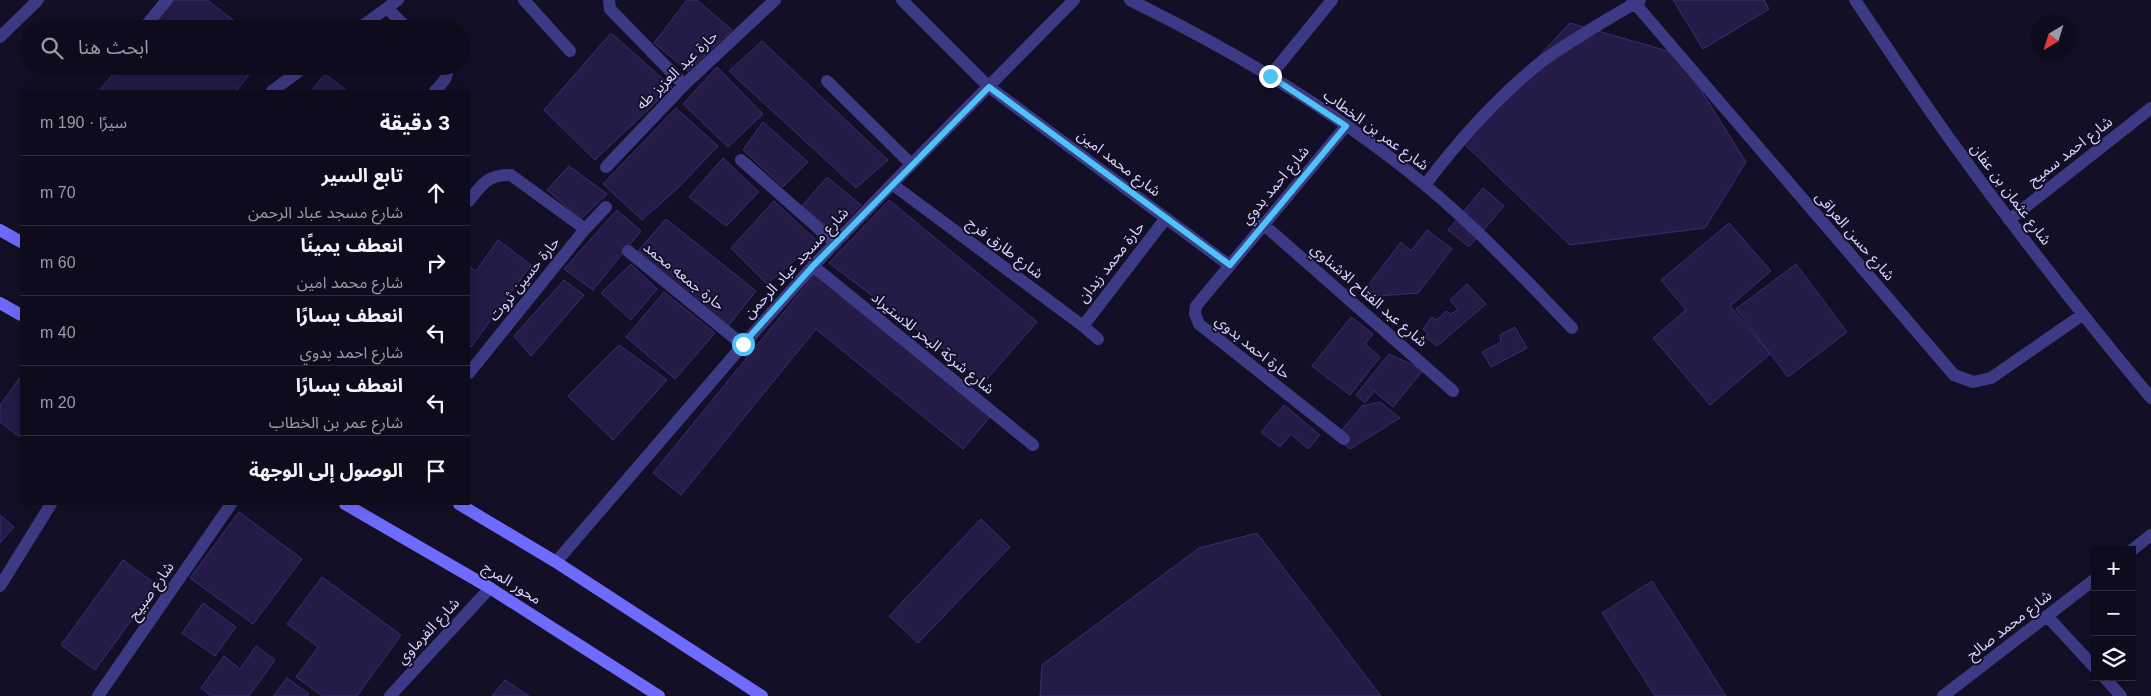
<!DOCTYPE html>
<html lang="ar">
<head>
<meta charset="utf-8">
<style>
  :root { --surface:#0e0b1c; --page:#171425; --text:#f1f3f6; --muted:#9b9ba3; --line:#2e2b3b }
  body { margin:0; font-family:Helvetica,"Noto Sans Arabic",sans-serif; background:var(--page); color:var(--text); direction:rtl }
  .controls { position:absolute; right:15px; bottom:15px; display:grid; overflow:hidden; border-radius:0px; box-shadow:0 5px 20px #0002 }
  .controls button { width:45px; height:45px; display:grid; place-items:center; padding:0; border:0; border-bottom:1px solid var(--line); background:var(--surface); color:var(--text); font:25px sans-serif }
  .compass { position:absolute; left:2031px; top:15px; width:45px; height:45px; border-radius:50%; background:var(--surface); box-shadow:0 5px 20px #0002; rotate:218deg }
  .stop { position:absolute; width:15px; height:15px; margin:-11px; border:4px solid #4fc3f7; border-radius:50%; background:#fff }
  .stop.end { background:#4fc3f7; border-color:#fff; box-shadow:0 1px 5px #0008 }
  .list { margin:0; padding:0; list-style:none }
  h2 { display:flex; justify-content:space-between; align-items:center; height:65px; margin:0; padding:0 20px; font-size:21px }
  h2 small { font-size:16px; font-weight:400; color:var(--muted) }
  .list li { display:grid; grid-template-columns:32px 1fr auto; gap:15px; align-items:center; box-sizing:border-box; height:70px; padding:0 20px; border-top:1px solid var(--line) }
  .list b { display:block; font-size:19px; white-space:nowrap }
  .list p { margin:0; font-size:16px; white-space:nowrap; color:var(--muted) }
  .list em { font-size:16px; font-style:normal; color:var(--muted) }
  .icon { flex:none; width:28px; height:28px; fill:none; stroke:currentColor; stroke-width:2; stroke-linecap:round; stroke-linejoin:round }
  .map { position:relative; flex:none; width:2151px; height:696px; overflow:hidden; direction:ltr }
  .search { position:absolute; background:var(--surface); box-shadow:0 5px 20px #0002; left:20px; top:20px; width:450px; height:55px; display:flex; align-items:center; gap:12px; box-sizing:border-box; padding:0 18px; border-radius:28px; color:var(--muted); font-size:19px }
  .panel { position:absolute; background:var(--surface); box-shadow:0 5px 20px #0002; left:20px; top:90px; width:450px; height:415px; border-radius:0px; direction:rtl }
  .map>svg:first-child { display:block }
  .building { fill:#241b47; stroke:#3b2d73 }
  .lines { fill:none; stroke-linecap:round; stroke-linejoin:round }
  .street { stroke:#3d3a85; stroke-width:12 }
  .secondary { stroke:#6f6bff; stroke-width:12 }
  .route { stroke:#4fc3f7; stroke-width:6 }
  .labels { text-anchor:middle; stroke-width:4; stroke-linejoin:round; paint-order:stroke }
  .street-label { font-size:15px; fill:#d9d4ff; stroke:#130f26 }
</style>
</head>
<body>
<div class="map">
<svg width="2151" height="696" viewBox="0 0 2151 696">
  <rect width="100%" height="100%" fill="#130f26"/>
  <path class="building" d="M173,0H207L245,29H150Z
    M687,0H697L732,30L688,71L654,43Z
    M1673,0H1764L1769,9L1703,49Z
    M1570,23L1678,54L1746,162L1705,228L1570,245L1460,140Z
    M611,33L672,87L595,160L544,110Z
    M762,41L888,160L856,188L729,71Z
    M120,66H256L236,91H99Z
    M717,67L763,114L728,147L683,104Z
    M325,74L347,91H311Z
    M676,108L718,146L679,187L642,220L603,184Z
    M763,122L808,162L783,187L743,150Z
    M723,158L759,192L726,226L689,197Z
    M569,166L607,194L581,219L547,190Z
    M827,177L861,205L833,232L802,206Z
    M1483,188L1504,206L1469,247L1448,230Z
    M889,200L1037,322L985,381L829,263Z
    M774,201L817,241L767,284L731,248Z
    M617,210L641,231L593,290L564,269Z
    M666,219L756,291L728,326L638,251Z
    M1729,223L1771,271L1730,306L1770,354L1710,405L1653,338L1686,310L1661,280Z
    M1427,230L1452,249L1418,293L1378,296L1366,288L1401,242L1411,251Z
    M498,240L531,265L471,347L469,345V266L476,271Z
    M631,264L657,289L631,320L601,293Z
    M1796,264L1847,332L1788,377L1736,309Z
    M815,274L990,417L963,449L816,329L681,495L653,473Z
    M564,280L584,295L531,356L514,336Z
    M1467,284L1486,304L1437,346L1425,337L1428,334L1423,329L1432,317L1437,320L1446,311L1451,314L1458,310L1450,300Z
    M664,292L715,333L675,379L626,337Z
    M1351,317L1373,334L1365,344L1380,357L1350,395L1312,366Z
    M1515,327L1527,348L1491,367L1482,352L1501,342L1500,335Z
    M619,345L667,380L613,440L568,396Z
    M1389,354L1423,370L1393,407L1374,391L1365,403L1356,395Z
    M21,376V438L0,422V405Z
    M1380,402L1400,418L1350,449L1336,437L1362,406Z
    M1284,405L1320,435L1308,449L1291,434L1280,447L1261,432Z
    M239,512L302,559L253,624L190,578Z
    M0,515L14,527L0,543Z
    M981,519L1010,547L918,643L889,616Z
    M1257,533L1381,696H1040L1042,665L1199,548Z
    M123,560L157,585L95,670L61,645Z
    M322,577L401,635L357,696H322L296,677L318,647L287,624Z
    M1652,581L1726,696H1655L1602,613Z
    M203,603L236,627L215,656L182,633Z
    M256,646L275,660L249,696H211L201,688L224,656L240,669Z
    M287,678L309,694L307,696H273Z
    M505,680L529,696H492Z"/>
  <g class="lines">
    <path class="street" d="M524,0L570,51
      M609,0L610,9L684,85
      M902,0L989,87L1229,265
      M1130,0C1234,51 1336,111 1425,185C1478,229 1525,279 1572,328
      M1632,0L1954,375L1973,382L1991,378L2082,315
      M1855,0C1886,46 1917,93 1949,138C2013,227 2081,314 2151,398
      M387,8L408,29
      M143,29L167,0
      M358,29L398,0
      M0,37L38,0
      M1270,76L1332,0
      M827,81L911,164
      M272,91L306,66
      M435,91C442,83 449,78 447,66
      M741,160L835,243
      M606,167L684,85L775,0
      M892,184L1083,326L1098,339
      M1425,185C1459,140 1496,98 1540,63C1572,39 1607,20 1640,0
      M469,201C482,184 488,174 511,175L585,229
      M2009,220L2151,108
      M1263,224L1453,391
      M628,251L743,345
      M813,266L1033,445
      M1083,326L1166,218
      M469,373L585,229L606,207
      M1344,439L1199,324L1195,314L1196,306L1346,126
      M2132,550L2151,535
      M556,562L743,345L813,266L892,184L1074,0
      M0,586L51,504
      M2047,616L2095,668
      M2104,677L2121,696
      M98,696L231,504
      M390,696L490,588
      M1943,696L2095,579"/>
    <path class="secondary" d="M0,230L21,242
      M0,303L21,315
      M345,504L490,588L659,696
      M459,504L556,562L762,696"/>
  </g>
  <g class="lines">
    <path class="route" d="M743,344L813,266L989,87L1230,265L1346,126L1270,76"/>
  </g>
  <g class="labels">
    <g class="street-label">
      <text transform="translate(677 70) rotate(-44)" y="5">حارة عبد العزيز طه</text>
      <text transform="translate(1376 130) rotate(36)" y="5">شارع عمر بن الخطاب</text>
      <text transform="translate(2070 151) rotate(-38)" y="5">شارع احمد سميح</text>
      <text transform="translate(1119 163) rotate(37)" y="5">شارع محمد امين</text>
      <text transform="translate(1275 185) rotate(-50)" y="5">شارع احمد بدوي</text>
      <text transform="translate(2011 194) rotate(53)" y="5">شارع عثمان بن عفان</text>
      <text transform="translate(1855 236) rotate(49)" y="5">شارع حسن العراقى</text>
      <text transform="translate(1005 248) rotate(37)" y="5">شارع طارق فرج</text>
      <text transform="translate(1111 262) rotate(-52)" y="5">حارة محمد زيدان</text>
      <text transform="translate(796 263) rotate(-47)" y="5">شارع مسجد عباد الرحمن</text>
      <text transform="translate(684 276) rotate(39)" y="5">حارة جمعه محمد</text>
      <text transform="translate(524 279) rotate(-51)" y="5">حارة حسين ثروت</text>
      <text transform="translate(1369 295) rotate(41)" y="5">شارع عبد الفتاح الاشناوي</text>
      <text transform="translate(933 343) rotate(39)" y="5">شارع شركة البحر للاستيراد</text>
      <text transform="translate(1253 347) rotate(39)" y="5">حارة احمد بدوي</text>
      <text transform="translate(512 583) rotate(32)" y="5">محور المرج</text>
      <text transform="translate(151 591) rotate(-55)" y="5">شارع صبيح</text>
      <text transform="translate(2009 625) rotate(-38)" y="5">شارع محمد صالح</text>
      <text transform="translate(428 631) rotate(-47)" y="5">شارع الفرماوي</text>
    </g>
  </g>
</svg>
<div class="controls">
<button>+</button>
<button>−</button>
<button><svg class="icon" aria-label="layers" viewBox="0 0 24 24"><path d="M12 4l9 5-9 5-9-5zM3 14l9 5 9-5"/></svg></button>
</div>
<svg class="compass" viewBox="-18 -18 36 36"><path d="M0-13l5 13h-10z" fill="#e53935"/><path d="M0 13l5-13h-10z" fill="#9b9ba3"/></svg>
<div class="stop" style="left:743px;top:344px"></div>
<div class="stop end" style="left:1270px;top:76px"></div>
<div class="search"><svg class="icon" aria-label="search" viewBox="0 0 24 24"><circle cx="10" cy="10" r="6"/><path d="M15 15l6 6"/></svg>ابحث هنا</div>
<section class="panel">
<h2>3 دقيقة<small>سيرًا · 190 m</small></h2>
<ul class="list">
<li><svg class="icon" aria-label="ahead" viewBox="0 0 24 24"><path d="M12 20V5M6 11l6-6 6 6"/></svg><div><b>تابع السير</b><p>شارع مسجد عباد الرحمن</p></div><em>70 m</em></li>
<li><svg class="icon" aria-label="right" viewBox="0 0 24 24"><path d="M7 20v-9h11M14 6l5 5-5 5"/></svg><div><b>انعطف يمينًا</b><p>شارع محمد امين</p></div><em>60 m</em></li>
<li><svg class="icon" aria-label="left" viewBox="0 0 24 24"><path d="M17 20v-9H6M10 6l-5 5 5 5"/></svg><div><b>انعطف يسارًا</b><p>شارع احمد بدوي</p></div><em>40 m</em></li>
<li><svg class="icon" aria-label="left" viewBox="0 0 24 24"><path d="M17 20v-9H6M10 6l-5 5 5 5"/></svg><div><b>انعطف يسارًا</b><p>شارع عمر بن الخطاب</p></div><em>20 m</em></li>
<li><svg class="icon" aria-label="arrive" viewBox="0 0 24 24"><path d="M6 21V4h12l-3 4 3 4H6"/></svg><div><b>الوصول إلى الوجهة</b></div></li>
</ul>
</section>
</div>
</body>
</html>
